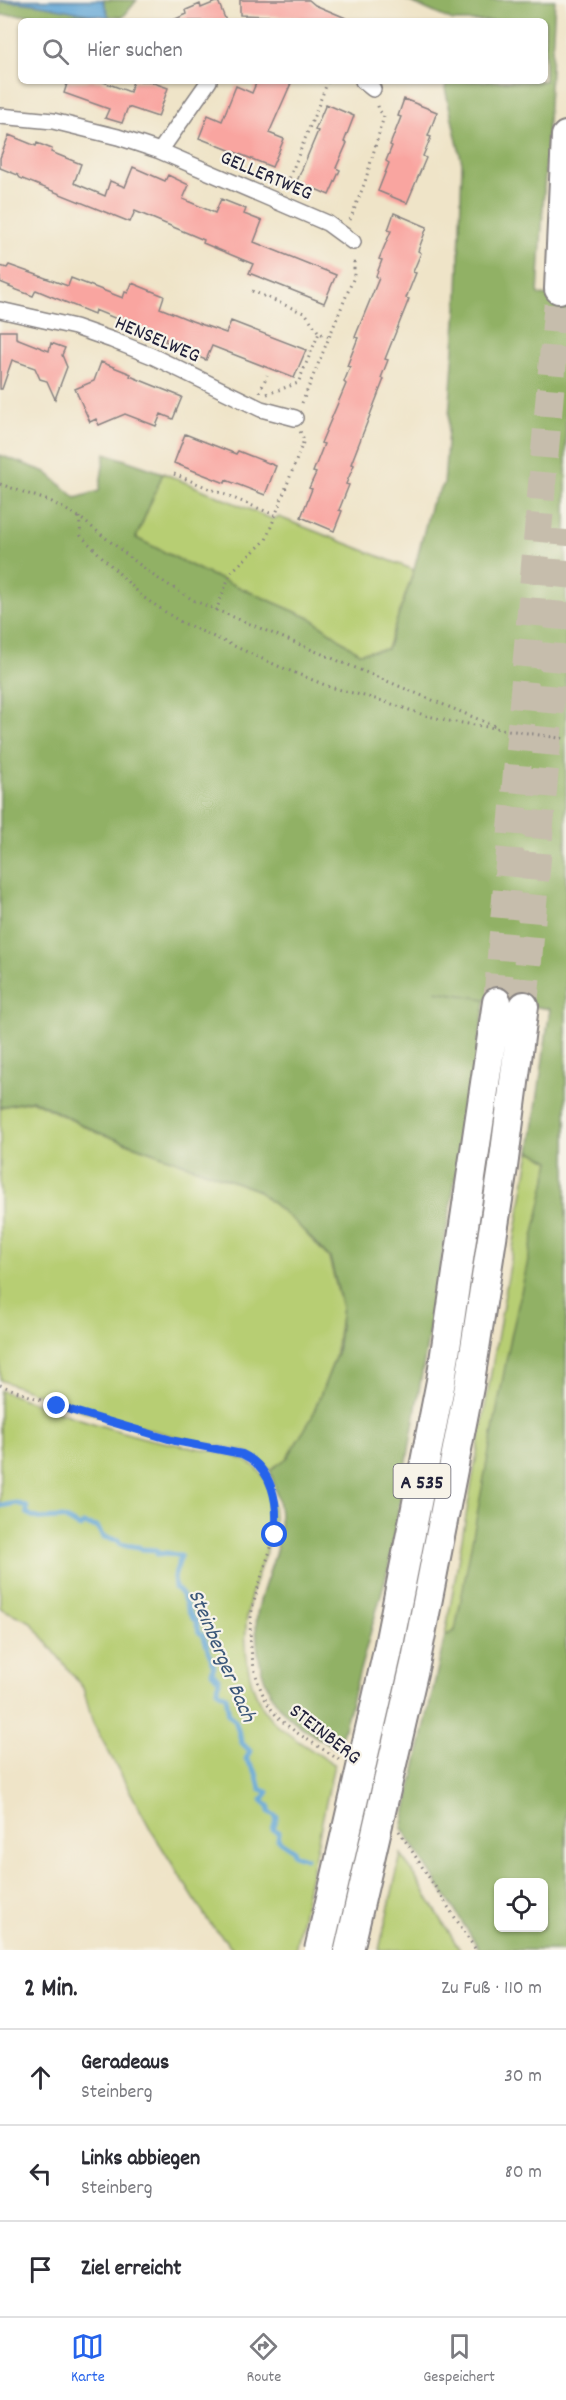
<!DOCTYPE html>
<html lang="de">
<head>
<meta charset="utf-8">
<style>
  :root { --surface:#fff; --page:#f2f2f3; --text:#2b2b33; --muted:#7c7c81; --line:#e1e1e2; --accent:#2563eb }
  body { margin:0; font-family:Dekko,sans-serif; background:var(--page); color:var(--text) }
  .controls { position:absolute; right:18px; bottom:18px; display:grid; overflow:hidden; border-radius:9px; box-shadow:0 2px 4px #0004 }
  .controls button { width:54px; height:54px; display:grid; place-items:center; padding:0; border:0; border-bottom:2px solid var(--line); background:var(--surface); color:var(--text); font:30px sans-serif }
  .stop { position:absolute; width:18px; height:18px; margin:-14px; border:4px solid #2563eb; border-radius:50%; background:#fff }
  .stop.end { background:#2563eb; border-color:#fff; box-shadow:0 2px 6px #0008 }
  .list { margin:0; padding:0; list-style:none }
  h2 { display:flex; justify-content:space-between; align-items:center; height:78px; margin:0; padding:0 24px; font-size:26px }
  h2 small { font-size:20px; font-weight:400; color:var(--muted) }
  .list li { display:grid; grid-template-columns:39px 1fr auto; gap:18px; align-items:center; box-sizing:border-box; height:96px; padding:0 24px; border-top:2px solid var(--line) }
  .list b { display:block; font-size:22px; white-space:nowrap }
  .list p { margin:0; font-size:20px; white-space:nowrap; color:var(--muted) }
  .list em { font-size:20px; font-style:normal; color:var(--muted) }
  .icon { flex:none; width:33px; height:33px; fill:none; stroke:currentColor; stroke-width:2; stroke-linecap:round; stroke-linejoin:round }
  .map { position:relative; flex:none; width:566px; height:1950px; overflow:hidden }
  .search { position:absolute; background:var(--surface); box-shadow:0 2px 4px #0004; left:18px; right:18px; top:18px; height:66px; display:flex; align-items:center; gap:15px; box-sizing:border-box; padding:0 21px; border-radius:9px; color:var(--muted); font-size:22px }
  .sheet { height:366px; background:var(--surface) }
  nav { display:flex; justify-content:space-around; align-items:center; box-sizing:border-box; height:84px; border-top:2px solid var(--line); background:var(--surface); font-size:16px; color:var(--muted) }
  nav a { display:grid; justify-items:center; gap:3px }
  nav .on { color:var(--accent) }
  .map>svg:first-child { display:block }
  .green { fill:#b7ce73; stroke:#6c7857; stroke-width:1.5 }
  .forest { fill:#91b165; stroke:#5a6a50; stroke-width:1.5; fill-rule:evenodd }
  .water { fill:#61a6d6; stroke:#426488; stroke-width:1.5 }
  .lines { fill:none; stroke-linecap:round; stroke-linejoin:round }
  .stream { stroke:#61a6d6; stroke-width:5 }
  .building { fill:#f9a5a0 }
  .highway-tunnel { stroke:#c6bdac; stroke-width:28; stroke-dasharray:28 14; stroke-linecap:butt }
  .street-casing { stroke:#888382; stroke-width:18 }
  .highway-casing { stroke:#888382; stroke-width:32 }
  .path { stroke:#888382; stroke-width:3; stroke-dasharray:1.5 4.5; stroke-linecap:butt }
  .street { stroke:#fff; stroke-width:15 }
  .highway { stroke:#fff; stroke-width:28 }
  .highway-bridge-casing { stroke:#888382; stroke-width:32; stroke-linecap:butt }
  .highway-bridge { stroke:#fff; stroke-width:28 }
  .route { stroke:#2563eb; stroke-width:8 }
  .labels { text-anchor:middle; stroke-width:4.5; stroke-linejoin:round; paint-order:stroke }
  .shield { fill:#f7f3e8; stroke:#62616f; stroke-width:1.5 }
  .shield-label { font-size:20px; font-weight:bold; fill:#22223b }
  .street-label { font-size:21px; fill:#22223b; stroke:#f7f3e8 }
  .water-label { font-size:22px; font-style:italic; fill:#3b5779; stroke:#f7f3e8 }
</style>
</head>
<body>
<div class="map">
<svg width="566" height="1950" viewBox="0 0 566 1950">
  <rect width="100%" height="100%" fill="#f7f3e8"/>
  <filter id="ink" filterUnits="userSpaceOnUse"><feTurbulence type="fractalNoise" baseFrequency=".0167" numOctaves="2"/><feDisplacementMap in="SourceGraphic" scale="12" xChannelSelector="R" yChannelSelector="G"/><feConvolveMatrix kernelMatrix="1 2 1 2 8 2 1 2 1" color-interpolation-filters="sRGB"/></filter>
  <filter id="wash" filterUnits="userSpaceOnUse"><feTurbulence type="fractalNoise" baseFrequency=".008" numOctaves="4" result="noise"/><feDisplacementMap in="SourceGraphic" scale="24" xChannelSelector="R" yChannelSelector="G"/><feGaussianBlur stdDeviation="1.35" result="paint"/><feColorMatrix in="noise" values="0 0 0 0 0 0 0 0 0 0 0 0 0 0 0 0 0 1.4 0 .05"/><feComposite in="paint" operator="in"/></filter>
  <g filter="url(#wash)">
    <rect width="100%" height="100%" fill="#efe4c8"/>
    <path class="green" d="M163,473L272,519L279,517L414,570L387,649L359,653L312,619L204,572L136,538Z
      M33,1101L96,1132L257,1190L297,1224L329,1258L342,1308L335,1357L311,1420L286,1459L270,1470L261,1461L244,1451L176,1437L77,1409L0,1380V1107Z
      M530,1151L550,1161L455,1631L445,1636Z
      M0,1390C47,1409 95,1425 144,1438C169,1445 238,1451 254,1466C273,1482 276,1512 273,1534C264,1557 254,1580 249,1604C241,1643 246,1697 277,1725C294,1740 315,1752 334,1764L295,1950H234L208,1921L151,1830L93,1723L83,1688L31,1622L0,1608Z
      M401,1854L460,1950H379Z"/>
    <path class="forest" d="M0,0H137L123,17L83,15H0Z
      M406,0H555L538,295L566,297V1950H480L402,1828L445,1636L455,1631L508,1351L550,1161L530,1151L550,1009L435,991L486,999L389,1566L338,1749C292,1725 265,1704 258,1651C256,1636 255,1619 259,1605C265,1579 280,1551 280,1524C281,1505 275,1488 270,1470L287,1458L311,1419L337,1353L342,1306L330,1258L297,1224L257,1190L97,1132L33,1100L0,1107V455L46,472L76,498L99,491L105,453L163,473L136,538L204,572L312,619L359,653L387,649L414,570L431,504L444,484L458,294L462,163L445,88L448,81H545V21H453ZM498,1882H544V1928H498Z"/>
    <path class="water" d="M0,0H103L109,17C73,14 37,0 0,2Z"/>
    <g class="lines">
      <path class="stream" d="M0,1506L17,1503L27,1507V1513C42,1523 48,1517 62,1518C68,1519 74,1525 81,1527L83,1524L97,1527L103,1537L118,1540L120,1544L139,1547L141,1549L157,1550V1554L167,1553L181,1556L174,1577L175,1588C187,1595 186,1615 196,1621L199,1632L203,1635L214,1666L212,1672L219,1680L218,1691L226,1696L229,1715L235,1720L242,1743L250,1751L246,1759L256,1773L260,1789L268,1792L262,1800L269,1806V1812L277,1817L273,1829L279,1832L278,1840L293,1850L294,1854L306,1858"/>
    </g>
    <g id="blocks">
      <path class="building" d="M240,0H309L315,5L353,21H298L300,17L240,15Z
        M218,1L226,21H171L187,14L186,10L200,4L201,8Z
        M68,81H101L130,92L133,81H148L168,88L158,117L128,107L122,123L105,118L109,109L64,93Z
        M257,81H292L269,133L284,139L272,167L199,138L208,115L222,121L236,86L252,93Z
        M404,99L437,112L428,136L431,137L423,156L426,158L407,203L378,191L389,163L386,161L392,146L390,145L401,117L398,116Z
        M326,104L354,116L344,142L347,143L336,168L340,170L329,195L297,181L318,131L315,130Z
        M9,135L36,146L37,143L52,149L51,152L81,164L74,183L105,196L110,181L125,187L133,167L165,181L168,175L189,185L183,199L215,213L221,199L246,209L244,214L262,221L254,242L336,275L324,303L249,273L253,264L203,243L204,240L135,211L130,222L20,178L18,175L0,168V158Z
        M394,213L427,227L418,251L421,253L413,272L416,273L406,298L409,299L385,359L388,360L381,378L384,379L351,464L354,465L346,484L349,485L339,510L342,511L334,531L301,517L312,489L309,488L316,473L313,472L324,444L321,443L346,384L344,382L350,367L347,366L358,338L355,337L379,278L376,276L382,260L379,259L391,231L388,230Z
        M9,265L68,286L71,278L123,298L125,292L128,293L132,283L164,296L160,308L192,321L226,333L231,321L306,350L294,378L212,346L206,360L183,351L182,348L165,341L166,339L95,310L94,314L36,290L33,296L9,287L10,286L0,282V266L7,268Z
        M0,331H16V338L49,351L51,343L65,348L62,355L67,367L55,399L47,381L40,379L35,368L12,360L2,389H0Z
        M101,362L131,374L130,376L182,397L173,419L161,414L156,426L125,414L99,425L96,419L90,422L75,389L94,381Z
        M185,434L236,454L238,451L276,466L265,495L226,480L225,483L174,463Z"/>
    </g>
  </g>
  <g filter="url(#ink)">
    <use href="#blocks" fill-opacity="0" stroke="#888382" stroke-width="1.5"/>
    <g class="lines">
      <path class="highway-tunnel" d="M497,1002L559,289
        M524,1006L566,530"/>
      <defs>
        <path id="street" d="M363,81L373,89
          M0,116L53,121L118,137L160,151L327,223L353,242
          M160,151L209,81
          M0,310L75,327L112,340L152,356L261,409L295,418"/>
        <path id="highway" d="M559,289L566,136
          M387,1655L441,1381L497,1002
          M416,1660L469,1387L503,1167L524,1006"/>
      </defs>
      <use href="#street" class="street-casing"/>
      <use href="#highway" class="highway-casing"/>
      <path class="path" d="M285,189L328,81
        M350,220L365,182L384,116L379,110L377,102
        M252,291L306,314L319,333L330,337
        M260,392L267,375
        M267,394L298,383L319,333
        M302,403L354,277V258
        M174,474L275,515
        M0,484L52,502L79,517L154,576L195,601L497,727
        M79,517L81,536L143,597L179,621L278,666L330,687L383,701L424,715L449,721L566,739
        M216,611L231,572L266,540L304,440L300,431
        M0,1385L57,1406L146,1433L242,1454L252,1458L263,1469L272,1488L277,1513L275,1535C268,1558 259,1582 253,1605C245,1640 254,1697 282,1721C299,1736 321,1747 339,1760
        M399,1831L476,1950"/>
      <use href="#street" class="street"/>
      <use href="#highway" class="highway"/>
      <defs>
        <path id="highway-bridge" d="M319,1950L387,1655
          M349,1950L416,1660"/>
      </defs>
      <use href="#highway-bridge" class="highway-bridge-casing"/>
      <use href="#highway-bridge" class="highway-bridge"/>
    </g>
  </g>
  <g class="lines" filter="url(#ink)">
    <path class="route" d="M57,1406L175,1441L242,1454C273,1468 279,1504 275,1535"/>
  </g>
  <g class="labels">
    <rect class="shield" x="393.5" y="1464" width="57" height="34" rx="4.5"/>
    <g class="shield-label">
      <text x="422" y="1488">A 535</text>
    </g>
    <g class="street-label">
      <text transform="translate(267 174) rotate(23)" y="7">GELLERTWEG</text>
      <text transform="translate(158 338) rotate(23)" y="7">HENSELWEG</text>
      <text transform="translate(326 1733) rotate(38)" y="7">STEINBERG</text>
    </g>
    <g class="water-label">
      <text transform="translate(224 1655) rotate(67)" y="8">Steinberger Bach</text>
    </g>
  </g>
</svg>
<div class="controls">
<button><svg class="icon" aria-label="locate" viewBox="0 0 24 24"><circle cx="12" cy="12" r="6"/><path d="M12 2v4M12 18v4M2 12h4M18 12h4"/></svg></button>
</div>
<div class="stop" style="left:275px;top:1535px"></div>
<div class="stop end" style="left:57px;top:1406px"></div>
<div class="search"><svg class="icon" aria-label="search" viewBox="0 0 24 24"><circle cx="10" cy="10" r="6"/><path d="M15 15l6 6"/></svg>Hier suchen</div>
</div>
<section class="sheet">
<h2>2 Min.<small>Zu Fuß · 110 m</small></h2>
<ul class="list">
<li><svg class="icon" aria-label="ahead" viewBox="0 0 24 24"><path d="M12 20V5M6 11l6-6 6 6"/></svg><div><b>Geradeaus</b><p>Steinberg</p></div><em>30 m</em></li>
<li><svg class="icon" aria-label="left" viewBox="0 0 24 24"><path d="M17 20v-9H6M10 6l-5 5 5 5"/></svg><div><b>Links abbiegen</b><p>Steinberg</p></div><em>80 m</em></li>
<li><svg class="icon" aria-label="arrive" viewBox="0 0 24 24"><path d="M6 21V4h12l-3 4 3 4H6"/></svg><div><b>Ziel erreicht</b></div></li>
</ul>
</section>
<nav>
<a class="on"><svg class="icon" aria-label="map" viewBox="0 0 24 24"><path d="M3 6l6-2 6 2 6-2v14l-6 2-6-2-6 2zM9 4v14M15 6v14"/></svg>Karte</a>
<a><svg class="icon" aria-label="directions" viewBox="0 0 24 24"><path d="M12 3l9 9-9 9-9-9zM9 14v-3h6M13 9l2 2-2 2"/></svg>Route</a>
<a><svg class="icon" aria-label="saved" viewBox="0 0 24 24"><path d="M7 4h10v16l-5-4-5 4z"/></svg>Gespeichert</a>
</nav>
</body>
</html>
